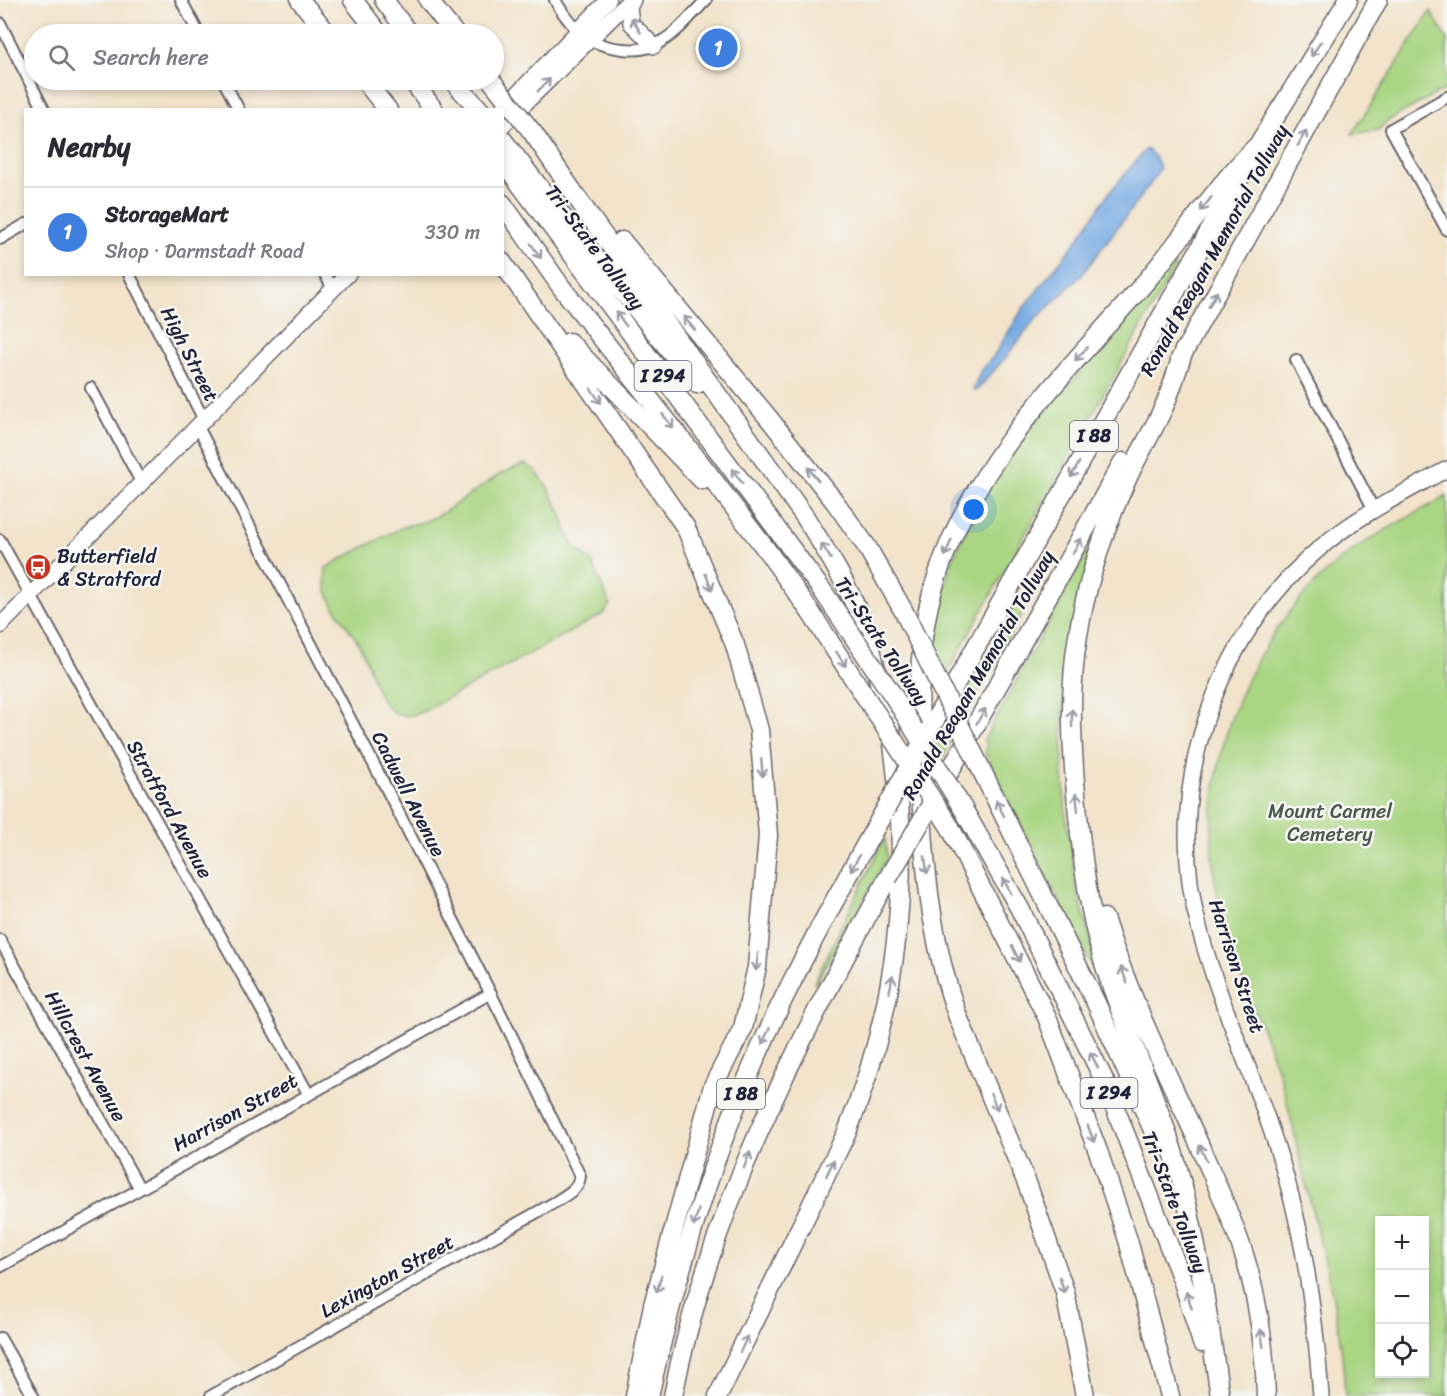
<!DOCTYPE html>
<html lang="en">
<head>
<meta charset="utf-8">
<style>
  :root { --surface:#fff; --page:#f7f7f7; --text:#2b2b33; --muted:#7c7c81; --line:#e1e1e2; --accent:#7c3aed }
  body { margin:0; font-family:Sriracha,sans-serif; background:var(--page); color:var(--text) }
  .controls { position:absolute; right:18px; bottom:18px; display:grid; overflow:hidden; border-radius:0px; box-shadow:0 3px 9px #0003 }
  .controls button { width:54px; height:54px; display:grid; place-items:center; padding:0; border:0; border-bottom:2px solid var(--line); background:var(--surface); color:var(--text); font:30px sans-serif }
  .you { position:absolute; left:974px; top:510px; width:21px; height:21px; margin:-15px; border:4px solid #fff; border-radius:50%; background:#1a73e8; box-shadow:0 0 0 9px #1a73e833 }
  .badge { display:grid; place-items:center; width:39px; height:39px; border-radius:50%; background:var(--accent); color:#fff; font-size:20px; font-weight:700 }
  .pin { position:absolute; translate:-50% -50%; border:3px solid #fff; box-shadow:0 2px 6px #0006 }
  .list { margin:0; padding:0; list-style:none }
  h2 { display:flex; justify-content:space-between; align-items:center; height:78px; margin:0; padding:0 24px; font-size:26px }
  h2 small { font-size:20px; font-weight:400; color:var(--muted) }
  .list li { display:grid; grid-template-columns:39px 1fr auto; gap:18px; align-items:center; box-sizing:border-box; height:90px; padding:0 24px; border-top:2px solid var(--line) }
  .list b { display:block; font-size:22px; white-space:nowrap }
  .list p { margin:0; font-size:20px; white-space:nowrap; color:var(--muted) }
  .list em { font-size:20px; font-style:normal; color:var(--muted) }
  .icon { flex:none; width:33px; height:33px; fill:none; stroke:currentColor; stroke-width:2; stroke-linecap:round; stroke-linejoin:round }
  .map { position:relative; flex:none; width:1447px; height:1396px; overflow:hidden }
  .search { position:absolute; background:var(--surface); box-shadow:0 3px 9px #0003; left:24px; top:24px; width:480px; height:66px; display:flex; align-items:center; gap:15px; box-sizing:border-box; padding:0 21px; border-radius:33px; color:var(--muted); font-size:22px }
  .panel { position:absolute; background:var(--surface); box-shadow:0 3px 9px #0003; left:24px; top:108px; width:480px; height:168px; border-radius:0px }
  .map>svg:first-child { display:block }
  .green { fill:#aad683; stroke:#667c5f; stroke-width:1.5; fill-rule:evenodd }
  .water { fill:#78abe4; stroke:#4d6690; stroke-width:1.5 }
  .lines { fill:none; stroke-linecap:round; stroke-linejoin:round }
  .minor-casing { stroke:#6b666d; stroke-width:14 }
  .secondary-casing { stroke:#6b666d; stroke-width:18 }
  .motorway-casing { stroke:#6b666d; stroke-width:21 }
  .minor { stroke:#fff; stroke-width:10 }
  .secondary { stroke:#fff; stroke-width:15 }
  .motorway { stroke:#fff; stroke-width:18 }
  .motorway-bridge-casing { stroke:#6b666d; stroke-width:21; stroke-linecap:butt }
  .motorway-bridge { stroke:#fff; stroke-width:18 }
  .oneway { stroke:#9c9ca7 }
  .labels { text-anchor:middle; stroke-width:5; stroke-linejoin:round; paint-order:stroke }
  .shield { fill:#f6f6f2; stroke:#626272; stroke-width:1.5 }
  .shield-label { font-size:18px; font-weight:bold; fill:#22223b }
  .street-label { font-size:20px; fill:#22223b; stroke:#f6f6f2 }
  .poi-label { font-size:20px; fill:#22223b; stroke:#f6f6f2; text-anchor:start }
  .park-label { font-size:20px; fill:#4b5851; stroke:#f6f6f2 }
</style>
</head>
<body>
<div class="map">
<svg width="1447" height="1396" viewBox="0 0 1447 1396">
  <rect width="100%" height="100%" fill="#f6f6f2"/>
  <filter id="ink" filterUnits="userSpaceOnUse"><feTurbulence type="fractalNoise" baseFrequency=".0167" numOctaves="2"/><feDisplacementMap in="SourceGraphic" scale="12" xChannelSelector="R" yChannelSelector="G"/><feConvolveMatrix kernelMatrix="1 2 1 2 8 2 1 2 1" color-interpolation-filters="sRGB"/></filter>
  <filter id="wash" filterUnits="userSpaceOnUse"><feTurbulence type="fractalNoise" baseFrequency=".008" numOctaves="4" result="noise"/><feDisplacementMap in="SourceGraphic" scale="24" xChannelSelector="R" yChannelSelector="G"/><feGaussianBlur stdDeviation="1.35" result="paint"/><feColorMatrix in="noise" values="0 0 0 0 0 0 0 0 0 0 0 0 0 0 0 0 0 1.4 0 .05"/><feComposite in="paint" operator="in"/></filter>
  <g filter="url(#wash)">
    <rect width="100%" height="100%" fill="#f2e3ca"/>
    <path class="green" d="M1431,11L1447,39V88L1387,121L1379,130L1352,134Z
      M1170,263L1175,267L946,675L931,641L950,566L976,509L994,477L1027,431L1115,333Z
      M525,464L536,471L548,488L562,515L567,533L576,549L592,562L610,605L603,614L424,711C412,716 400,719 389,709C376,697 370,667 362,650C353,630 334,613 327,591C325,583 325,576 326,568L341,559L405,526L424,522L441,514L502,473Z
      M1447,496V1396H1345C1343,1324 1323,1255 1306,1185C1297,1148 1290,1108 1278,1071C1260,1018 1234,968 1221,913C1190,786 1238,646 1338,562C1371,535 1410,517 1447,496ZM1380,1220H1424V1374H1380Z
      M1088,550L1090,551L1063,714V772L1066,816L1078,894L1103,983L1101,985L993,769L985,752L987,748L984,740Z
      M1017,601L1026,606L932,777V753Z
      M885,837L887,858L815,984L814,983Z"/>
    <path class="water" d="M1146,149C1154,154 1158,159 1160,168L1154,179L1081,276L1035,320L1008,355L976,391L973,389L981,370L993,357L1024,307L1078,239L1108,194Z"/>
  </g>
  <g filter="url(#ink)">
    <g class="lines">
      <defs>
        <path id="minor" d="M181,0L199,34
          M555,0C563,14 575,30 589,39C607,49 638,54 657,44C677,34 691,15 706,0
          M0,23L44,110
          M223,80L239,110
          M1447,97L1391,129L1447,230
          M0,239L26,224
          M129,274L203,418
          M325,274L333,289
          M1296,360L1374,510
          M91,388L141,482
          M197,425L382,780L501,1014L580,1176C579,1189 567,1194 557,1201L211,1396
          M0,540L309,1095
          M0,940L140,1189
          M0,1267L491,993
          M0,1338L33,1396"/>
        <path id="secondary" d="M633,0L629,7L631,23L654,46
          M502,110L608,0
          M502,126L630,0
          M0,626L348,274
          M1321,1396C1316,1326 1306,1249 1287,1181C1264,1096 1223,1016 1200,931C1161,793 1213,638 1321,547C1359,515 1404,493 1447,469"/>
        <path id="motorway" d="M300,0L328,34
          M353,0L379,34
          M384,0L409,34
          M428,0L455,34
          M364,80L388,110
          M412,80L434,110
          M452,80L480,110
          M533,133L593,221L805,517C823,546 842,575 856,607C869,635 875,665 882,695C885,705 889,715 890,725C913,865 900,1001 847,1132L718,1396
          M502,139L549,200L697,384
          M502,160L822,590
          M502,203L562,288L701,464L768,552L809,610
          M622,241L771,421L835,502L867,547L903,610
          M502,262L686,528L735,645L759,730L768,835L757,967L743,1028L713,1086L653,1305L635,1396
          M569,342L702,480
          M1184,350C1178,367 1173,385 1166,402C1155,428 1139,453 1127,479C1104,529 1087,582 1078,635C1068,695 1072,755 1078,815C1083,864 1089,912 1103,960C1123,1026 1154,1089 1174,1155C1197,1231 1208,1318 1220,1396
          M1180,359L1378,0
          M931,727L1258,145L1348,0
          M979,765L1096,1003L1158,1141
          M932,803L1123,462
          M962,807L1020,909L1105,1082L1183,1282L1202,1343
          M950,827L1047,1017L1099,1154L1128,1240L1170,1396
          M1104,918C1129,997 1166,1071 1200,1146C1216,1184 1234,1221 1246,1261C1259,1305 1265,1350 1266,1396
          M649,1396C675,1280 708,1167 756,1058C793,973 839,892 884,812
          M673,1396C709,1210 798,1042 888,878
          M1085,1396L1065,1292L1028,1186L958,1017C931,943 923,861 921,783C920,729 916,673 926,619C952,483 1054,386 1142,286C1182,240 1214,187 1258,145"/>
      </defs>
      <use href="#minor" class="minor-casing"/>
      <use href="#secondary" class="secondary-casing"/>
      <use href="#motorway" class="motorway-casing"/>
      <use href="#minor" class="minor"/>
      <use href="#secondary" class="secondary"/>
      <use href="#motorway" class="motorway"/>
      <defs>
        <path id="motorway-bridge" d="M491,80L533,133
          M822,590L894,697L962,807
          M809,610L950,827
          M903,610L979,765
          M884,812L931,727
          M888,878L932,803"/>
      </defs>
      <use href="#motorway-bridge" class="motorway-bridge-casing"/>
      <use href="#motorway-bridge" class="motorway-bridge"/>
    </g>
    <defs><path id="oneway-shaft" d="M-6 0H5M1.5-3L5.5 0L1.5 3" fill="none" stroke-width="1.6" stroke-linecap="round" stroke-linejoin="round" transform="scale(1.5)"/></defs>
    <g class="oneway">
      <use href="#oneway-shaft" transform="translate(636 25) rotate(-121)"/>
      <use href="#oneway-shaft" transform="translate(1316 49) rotate(123)"/>
      <use href="#oneway-shaft" transform="translate(544 85) rotate(-45)"/>
      <use href="#oneway-shaft" transform="translate(1302 138) rotate(-61)"/>
      <use href="#oneway-shaft" transform="translate(1206 204) rotate(128)"/>
      <use href="#oneway-shaft" transform="translate(536 251) rotate(55)"/>
      <use href="#oneway-shaft" transform="translate(1213 299) rotate(-61)"/>
      <use href="#oneway-shaft" transform="translate(621 319) rotate(-127)"/>
      <use href="#oneway-shaft" transform="translate(689 323) rotate(-130)"/>
      <use href="#oneway-shaft" transform="translate(1081 354) rotate(132)"/>
      <use href="#oneway-shaft" transform="translate(596 396) rotate(55)"/>
      <use href="#oneway-shaft" transform="translate(668 421) rotate(52)"/>
      <use href="#oneway-shaft" transform="translate(1075 470) rotate(119)"/>
      <use href="#oneway-shaft" transform="translate(813 474) rotate(-129)"/>
      <use href="#oneway-shaft" transform="translate(737 476) rotate(-127)"/>
      <use href="#oneway-shaft" transform="translate(1077 546) rotate(-61)"/>
      <use href="#oneway-shaft" transform="translate(948 548) rotate(112)"/>
      <use href="#oneway-shaft" transform="translate(826 551) rotate(-121)"/>
      <use href="#oneway-shaft" transform="translate(709 582) rotate(67)"/>
      <use href="#oneway-shaft" transform="translate(841 659) rotate(57)"/>
      <use href="#oneway-shaft" transform="translate(981 716) rotate(-60)"/>
      <use href="#oneway-shaft" transform="translate(1072 718) rotate(-90)"/>
      <use href="#oneway-shaft" transform="translate(762 768) rotate(85)"/>
      <use href="#oneway-shaft" transform="translate(1077 802) rotate(-96)"/>
      <use href="#oneway-shaft" transform="translate(1000 808) rotate(-116)"/>
      <use href="#oneway-shaft" transform="translate(855 863) rotate(119)"/>
      <use href="#oneway-shaft" transform="translate(926 865) rotate(82)"/>
      <use href="#oneway-shaft" transform="translate(1007 886) rotate(-119)"/>
      <use href="#oneway-shaft" transform="translate(1016 954) rotate(63)"/>
      <use href="#oneway-shaft" transform="translate(757 962) rotate(97)"/>
      <use href="#oneway-shaft" transform="translate(1124 975) rotate(-111)"/>
      <use href="#oneway-shaft" transform="translate(891 984) rotate(-80)"/>
      <use href="#oneway-shaft" transform="translate(766 1036) rotate(115)"/>
      <use href="#oneway-shaft" transform="translate(1094 1060) rotate(-116)"/>
      <use href="#oneway-shaft" transform="translate(994 1102) rotate(68)"/>
      <use href="#oneway-shaft" transform="translate(1091 1134) rotate(69)"/>
      <use href="#oneway-shaft" transform="translate(1203 1153) rotate(-114)"/>
      <use href="#oneway-shaft" transform="translate(747 1160) rotate(-69)"/>
      <use href="#oneway-shaft" transform="translate(830 1168) rotate(-65)"/>
      <use href="#oneway-shaft" transform="translate(696 1218) rotate(107)"/>
      <use href="#oneway-shaft" transform="translate(659 1284) rotate(104)"/>
      <use href="#oneway-shaft" transform="translate(1062 1285) rotate(72)"/>
      <use href="#oneway-shaft" transform="translate(1189 1300) rotate(-108)"/>
      <use href="#oneway-shaft" transform="translate(1262 1338) rotate(-98)"/>
      <use href="#oneway-shaft" transform="translate(744 1344) rotate(-64)"/>
    </g>
  </g>
  <defs>
    <symbol id="bus-disc" viewBox="-11 -11 22 22"><circle r="9.5" fill="#c8321e" stroke="#f6f6f2"/><path d="M-5-6H5V4H4V6H2V4H-2V6H-4V4H-5ZM-3.5-4V0h7V-4ZM-3.5 1.2v1.5H-2V1.2ZM2 1.2v1.5H3.5V1.2Z" fill="#fff"/></symbol>
  </defs>
  <g fill-rule="evenodd">
    <use href="#bus-disc" x="23" y="552" width="30" height="30"/>
  </g>
  <g class="labels">
    <g class="shield">
      <rect x="634.5" y="361" width="57" height="30" rx="4.5"/>
      <rect x="1070" y="421" width="48" height="30" rx="4.5"/>
      <rect x="1080.5" y="1078" width="57" height="30" rx="4.5"/>
      <rect x="717" y="1079" width="48" height="30" rx="4.5"/>
    </g>
    <g class="shield-label">
      <text x="663" y="382">I 294</text>
      <text x="1094" y="442">I 88</text>
      <text x="1109" y="1099">I 294</text>
      <text x="741" y="1100">I 88</text>
    </g>
    <g class="street-label">
      <text transform="translate(595 247) rotate(53)" y="7">Tri-State Tollway</text>
      <text transform="translate(1214 250) rotate(-61)" y="7">Ronald Reagan Memorial Tollway</text>
      <text transform="translate(190 354) rotate(63)" y="7">High Street</text>
      <text transform="translate(882 641) rotate(56)" y="7">Tri-State Tollway</text>
      <text transform="translate(978 675) rotate(-60)" y="7">Ronald Reagan Memorial Tollway</text>
      <text transform="translate(409 794) rotate(63)" y="7">Cadwell Avenue</text>
      <text transform="translate(170 809) rotate(61)" y="7">Stratford Avenue</text>
      <text transform="translate(1237 966) rotate(72)" y="7">Harrison Street</text>
      <text transform="translate(86 1056) rotate(61)" y="7">Hillcrest Avenue</text>
      <text transform="translate(235 1112) rotate(-29)" y="7">Harrison Street</text>
      <text transform="translate(1175 1202) rotate(69)" y="7">Tri-State Tollway</text>
      <text transform="translate(387 1276) rotate(-29)" y="7">Lexington Street</text>
    </g>
    <g class="poi-label">
      <text x="57" y="563">Butterfield<tspan x="57" dy="23">&amp; Stratford</tspan></text>
    </g>
    <g class="park-label">
      <text x="1330" y="818">Mount Carmel<tspan x="1330" dy="23">Cemetery</tspan></text>
    </g>
  </g>
</svg>
<div class="controls">
<button>+</button>
<button>−</button>
<button><svg class="icon" aria-label="locate" viewBox="0 0 24 24"><circle cx="12" cy="12" r="6"/><path d="M12 2v4M12 18v4M2 12h4M18 12h4"/></svg></button>
</div>
<div class="you"></div>
<div class="pin badge" style="left:718px;top:48px;background:#3f7fe0">1</div>
<div class="search"><svg class="icon" aria-label="search" viewBox="0 0 24 24"><circle cx="10" cy="10" r="6"/><path d="M15 15l6 6"/></svg>Search here</div>
<section class="panel">
<h2>Nearby<small></small></h2>
<ul class="list">
<li><span class="badge" style="background:#3f7fe0">1</span><div><b>StorageMart</b><p>Shop · Darmstadt Road</p></div><em>330 m</em></li>
</ul>
</section>
</div>
</body>
</html>
